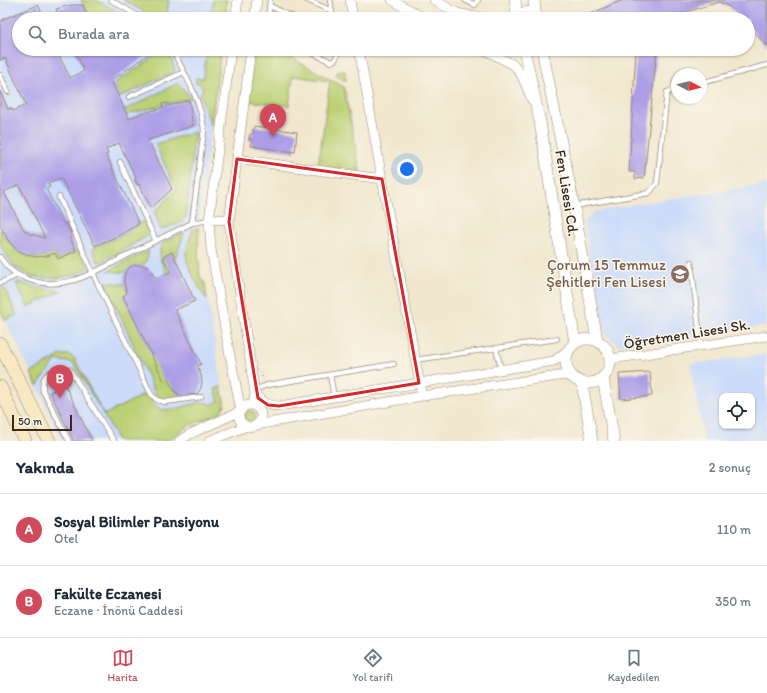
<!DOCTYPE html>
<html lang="tr">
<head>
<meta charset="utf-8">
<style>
  :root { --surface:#fff; --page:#f6f6f7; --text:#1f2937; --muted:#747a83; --line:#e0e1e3; --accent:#d1495b }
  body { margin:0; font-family:Itim,sans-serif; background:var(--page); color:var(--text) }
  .controls { position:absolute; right:12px; bottom:12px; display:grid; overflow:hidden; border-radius:8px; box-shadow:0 1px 3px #0004 }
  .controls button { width:36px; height:36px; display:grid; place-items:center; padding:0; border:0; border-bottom:1px solid var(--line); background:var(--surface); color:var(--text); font:20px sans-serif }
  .compass { position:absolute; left:671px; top:68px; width:36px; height:36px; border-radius:50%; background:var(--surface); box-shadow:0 1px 3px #0004; rotate:97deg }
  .scale { position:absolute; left:12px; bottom:10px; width:60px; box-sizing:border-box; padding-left:4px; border:2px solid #3b2a1e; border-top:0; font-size:11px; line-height:14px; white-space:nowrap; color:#3b2a1e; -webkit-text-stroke:3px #fbf7ec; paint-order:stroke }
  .you { position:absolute; left:407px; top:169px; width:14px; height:14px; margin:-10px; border:3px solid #fff; border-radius:50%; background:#1a73e8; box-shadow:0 0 0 6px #1a73e833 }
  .badge { display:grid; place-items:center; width:26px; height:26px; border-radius:50%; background:var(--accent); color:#fff; font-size:13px; font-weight:700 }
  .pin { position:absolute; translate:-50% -33px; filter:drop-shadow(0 1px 2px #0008) }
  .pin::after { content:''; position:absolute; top:21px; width:14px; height:12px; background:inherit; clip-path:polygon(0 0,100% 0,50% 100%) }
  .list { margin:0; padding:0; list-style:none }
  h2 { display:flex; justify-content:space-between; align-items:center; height:52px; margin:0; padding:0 16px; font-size:17px }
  h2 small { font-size:13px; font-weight:400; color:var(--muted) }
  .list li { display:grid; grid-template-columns:26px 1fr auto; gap:12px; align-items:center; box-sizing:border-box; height:72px; padding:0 16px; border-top:1px solid var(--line) }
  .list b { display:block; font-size:15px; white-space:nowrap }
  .list p { margin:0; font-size:13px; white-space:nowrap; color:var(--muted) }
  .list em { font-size:13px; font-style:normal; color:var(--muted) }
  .icon { flex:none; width:22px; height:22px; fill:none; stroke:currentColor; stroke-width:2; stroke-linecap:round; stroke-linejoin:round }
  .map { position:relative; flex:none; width:767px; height:441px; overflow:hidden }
  .search { position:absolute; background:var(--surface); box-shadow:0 1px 3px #0004; left:12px; right:12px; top:12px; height:44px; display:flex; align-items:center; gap:10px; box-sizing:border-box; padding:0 14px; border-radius:22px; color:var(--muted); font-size:15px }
  .sheet { height:196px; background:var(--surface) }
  nav { display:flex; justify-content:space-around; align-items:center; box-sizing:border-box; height:56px; border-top:1px solid var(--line); background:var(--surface); font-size:11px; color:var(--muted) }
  nav a { display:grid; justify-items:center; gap:2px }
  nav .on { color:var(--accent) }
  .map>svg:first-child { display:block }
  .built { fill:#cbdbf9; fill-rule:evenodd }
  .green { fill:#bcd074; stroke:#7c7d49 }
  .building { fill:#ab9ee7; fill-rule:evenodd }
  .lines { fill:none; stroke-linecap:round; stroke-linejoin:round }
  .service-casing { stroke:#968876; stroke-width:6 }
  .minor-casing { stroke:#968876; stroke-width:10 }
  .tertiary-casing { stroke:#968876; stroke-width:12 }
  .secondary-casing { stroke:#968876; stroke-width:14 }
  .path { stroke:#968876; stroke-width:1.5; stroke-dasharray:1 3; stroke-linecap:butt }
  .service { stroke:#fff; stroke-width:4.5 }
  .minor { stroke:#fff; stroke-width:9 }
  .tertiary { stroke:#fff; stroke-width:11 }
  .secondary { stroke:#f8e8c3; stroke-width:13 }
  .marked { fill:none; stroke:#d62828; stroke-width:3; stroke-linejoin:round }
  .labels { text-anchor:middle; stroke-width:3; stroke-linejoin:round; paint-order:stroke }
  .street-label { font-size:15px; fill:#3b2a1e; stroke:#fbf7ec }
  .education-label { font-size:15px; fill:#785e54; stroke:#fbf7ec; text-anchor:end }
</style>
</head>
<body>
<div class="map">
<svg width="767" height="441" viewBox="0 0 767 441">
  <rect width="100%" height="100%" fill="#fbf7ec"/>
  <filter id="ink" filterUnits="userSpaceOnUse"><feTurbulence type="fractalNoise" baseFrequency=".025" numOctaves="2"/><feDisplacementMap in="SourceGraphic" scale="8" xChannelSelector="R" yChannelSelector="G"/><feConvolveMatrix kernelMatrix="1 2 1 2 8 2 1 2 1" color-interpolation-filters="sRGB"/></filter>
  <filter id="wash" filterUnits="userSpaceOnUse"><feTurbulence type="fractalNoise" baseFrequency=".012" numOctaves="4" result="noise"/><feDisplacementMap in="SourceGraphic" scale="16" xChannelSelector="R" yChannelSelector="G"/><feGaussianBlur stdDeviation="0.9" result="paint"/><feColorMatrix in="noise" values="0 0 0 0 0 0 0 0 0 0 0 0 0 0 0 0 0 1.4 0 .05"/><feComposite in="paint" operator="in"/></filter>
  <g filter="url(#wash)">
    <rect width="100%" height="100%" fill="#f1e7ce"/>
    <path class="built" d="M0,0H227L225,19H19V49H221L199,219V235L198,250L200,276L205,284L206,287L225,405L220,413L188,426L166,441H62L31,373L0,309Z
      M767,184V326L619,346L602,330L584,222L593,212L654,201Z
      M767,354V441H704L690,364ZM722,396H752V426H722Z"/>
    <path class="green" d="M81,0H96L131,19H90Z
      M123,0H169L166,19H157Z
      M213,0H227L225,19H211Z
      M163,49H167L171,57L175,71L121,97L114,83L147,62Z
      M207,49H221L211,125L200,94L203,90L200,83H196V78L203,79Z
      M254,49H276L344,87L360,171L318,167L330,81L293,76L289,106L249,101Z
      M343,70L345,71L346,81L335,75L338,72Z
      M178,83L191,98L125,115V110Z
      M195,132L186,218L182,222L161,230L154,211L162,205L176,189L155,144Z
      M143,221L149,233L148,236L101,262H98L92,249L129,232Z
      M196,228L199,229L198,250L200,276L205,284L207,300C201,291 185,264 186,252C187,244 191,237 193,229Z
      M0,229C13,251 27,265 54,253L58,260L75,251H82L89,268L74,275L60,278H42L30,276L15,267L3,250L0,245Z
      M184,233L173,265L178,304L160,258V249L163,243L175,236Z
      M149,251C148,256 146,262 143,266C134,275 119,272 108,271L139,255Z
      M19,282C34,288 46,289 61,291L28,307L16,283Z
      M105,282L124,284L179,390V396L178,399L161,400L156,395Z
      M4,287L17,315L5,320L0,309V289Z
      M61,355H69L74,358L104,415L147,393L153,404L162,410L179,408L200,402L208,403L210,405L219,401L215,389L221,387L225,405L220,413L188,426L166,441H118L104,415L73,363L56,360L37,386L31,373Z
      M244.5 416a5.5 5.5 0 1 1 11 0a5.5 5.5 0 1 1-11 0Z"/>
    <g id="blocks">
      <path class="building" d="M623,0H767V46L748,26V19H741L730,7L719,2L663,19H578Z
        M38,5L45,19H19V49H56L70,78L84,71L74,49H155L121,74L111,80L129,119L139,114L163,108L162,104L168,103V106L189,100L193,126L148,140L172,189L157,203L151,208L139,184L137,185L135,179L136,178L119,143L106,149L108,154L106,155L139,224L120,235L95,246L61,178L48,183L50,187L46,189L64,224L66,223L72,236L70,237L76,251L58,259L55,253L47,256L35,257L19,251L13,246L8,240L0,225V91L8,109L11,108L13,111L26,105L5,58L0,60V22L5,19H3ZM19,185L45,238L30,234L24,230L4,192Z
        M72,5H83L89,19H60L56,9Z
        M636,49H657L644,178L635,179V172H629Z
        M254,126L297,132L295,152L251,146L252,141L249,140L250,134H253Z
        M172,252L195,301L175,310L201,364L197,366L201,375L202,382L201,388L197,394L181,396L176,393L168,380L164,381L123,296L127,293L124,283V277L126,271L130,267L135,265H142L147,267L152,272L155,278L170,272L163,257Z
        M650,372L652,396L621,399L619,374Z
        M65,385L92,441H74L50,392Z"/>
    </g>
  </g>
  <g filter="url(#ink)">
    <use href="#blocks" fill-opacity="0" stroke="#968876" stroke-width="1"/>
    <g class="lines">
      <defs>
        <path id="service" d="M111,0L143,19
          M307,0L332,11
          M330,0L333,19
          M465,0L475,5L478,0
          M270,6L297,19
          M268,19L270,0
          M305,49L331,62C337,60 338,55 337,49
          M0,75L8,92
          M701,83L767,65
          M129,97L184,72
          M120,162L156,241
          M59,197L97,282L151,394L157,400L165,402L201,397
          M574,206L649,193L657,183L667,92L677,90
          M192,223L209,220
          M0,257C3,261 6,266 10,269C14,273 20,276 25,278C61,294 95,272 126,256C148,244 170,234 192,223L204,130C201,101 185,74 172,49
          M691,262L701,346
          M0,283L18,275
          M496,348L501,370
          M415,360L557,339
          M330,375L334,397
          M255,390L267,385L394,364
          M69,441L43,391C40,373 55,367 70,370L114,441"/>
        <path id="minor" d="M350,0L353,19
          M392,0L426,19
          M434,0L457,13L485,19
          M235,19L238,0
          M254,19L257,0
          M251,49L229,222L255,394L253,405
          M359,49L382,179L422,396
          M483,49L514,65L522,76L532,100
          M237,159L382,179
          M209,220L229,219
          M611,359L767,336
          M255,394C261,402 268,406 279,406L554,361L568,350
          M239 416a11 11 0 1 1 22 0a11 11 0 1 1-22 0Z
          M256,425L422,396L565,375L573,378
          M179,441L190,434L241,411L227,340L211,249L209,220L231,49
          M209,441L247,426"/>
        <path id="tertiary" d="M515,0L517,17
          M534,0L535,14
          M516,19C523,10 533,10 540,19
          M524,49L540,122L575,343
          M542,49L574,206L597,340
          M566 361a22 22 0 1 1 44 0a22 22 0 1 1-44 0Z
          M603,378L614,441
          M582,383L592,441"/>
        <path id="secondary" d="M0,344L49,441
          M0,387L25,441"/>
      </defs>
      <use href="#service" class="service-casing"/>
      <use href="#minor" class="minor-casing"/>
      <use href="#tertiary" class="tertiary-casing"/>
      <use href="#secondary" class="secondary-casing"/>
      <path class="path" d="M261,372L263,380"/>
      <use href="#service" class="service"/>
      <use href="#minor" class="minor"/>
      <use href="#tertiary" class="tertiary"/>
      <use href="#secondary" class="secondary"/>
    </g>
  </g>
  <path class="marked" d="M237,159L382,179L419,383L279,406L268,405L258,398L229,222Z"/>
  <defs>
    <symbol id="school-disc" viewBox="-11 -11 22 22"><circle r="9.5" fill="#8d6e63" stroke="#fbf7ec"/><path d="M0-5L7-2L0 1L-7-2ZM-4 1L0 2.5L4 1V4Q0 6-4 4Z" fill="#fff"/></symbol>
  </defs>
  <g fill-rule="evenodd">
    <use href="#school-disc" x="669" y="263" width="22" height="22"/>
  </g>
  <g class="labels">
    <g class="street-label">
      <text transform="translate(567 193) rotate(81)" y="5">Fen Lisesi Cd.</text>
      <text transform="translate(687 334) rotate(-9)" y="5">Öğretmen Lisesi Sk.</text>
    </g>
    <g class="education-label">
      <text x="666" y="270">Çorum 15 Temmuz<tspan x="666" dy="17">Şehitleri Fen Lisesi</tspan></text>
    </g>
  </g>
</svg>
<div class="controls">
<button><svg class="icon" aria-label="locate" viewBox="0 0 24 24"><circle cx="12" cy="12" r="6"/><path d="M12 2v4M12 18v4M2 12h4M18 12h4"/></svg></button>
</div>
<svg class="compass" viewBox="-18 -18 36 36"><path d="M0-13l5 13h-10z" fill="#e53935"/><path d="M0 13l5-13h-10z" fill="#747a83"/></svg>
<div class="scale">50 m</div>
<div class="you"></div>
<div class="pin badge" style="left:273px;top:137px">A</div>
<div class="pin badge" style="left:60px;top:398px">B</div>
<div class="search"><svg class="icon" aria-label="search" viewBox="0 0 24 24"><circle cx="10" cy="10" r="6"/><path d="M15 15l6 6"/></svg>Burada ara</div>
</div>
<section class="sheet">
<h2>Yakında<small>2 sonuç</small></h2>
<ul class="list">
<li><span class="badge">A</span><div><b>Sosyal Bilimler Pansiyonu</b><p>Otel</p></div><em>110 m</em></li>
<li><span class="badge">B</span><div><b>Fakülte Eczanesi</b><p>Eczane · İnönü Caddesi</p></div><em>350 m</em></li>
</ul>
</section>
<nav>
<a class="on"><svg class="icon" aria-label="map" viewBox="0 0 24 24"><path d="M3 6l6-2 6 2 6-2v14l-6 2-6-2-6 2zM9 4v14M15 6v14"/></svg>Harita</a>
<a><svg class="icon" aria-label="directions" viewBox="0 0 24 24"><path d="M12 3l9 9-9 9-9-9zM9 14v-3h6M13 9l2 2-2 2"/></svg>Yol tarifi</a>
<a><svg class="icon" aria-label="saved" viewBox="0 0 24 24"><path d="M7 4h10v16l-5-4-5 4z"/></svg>Kaydedilen</a>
</nav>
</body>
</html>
